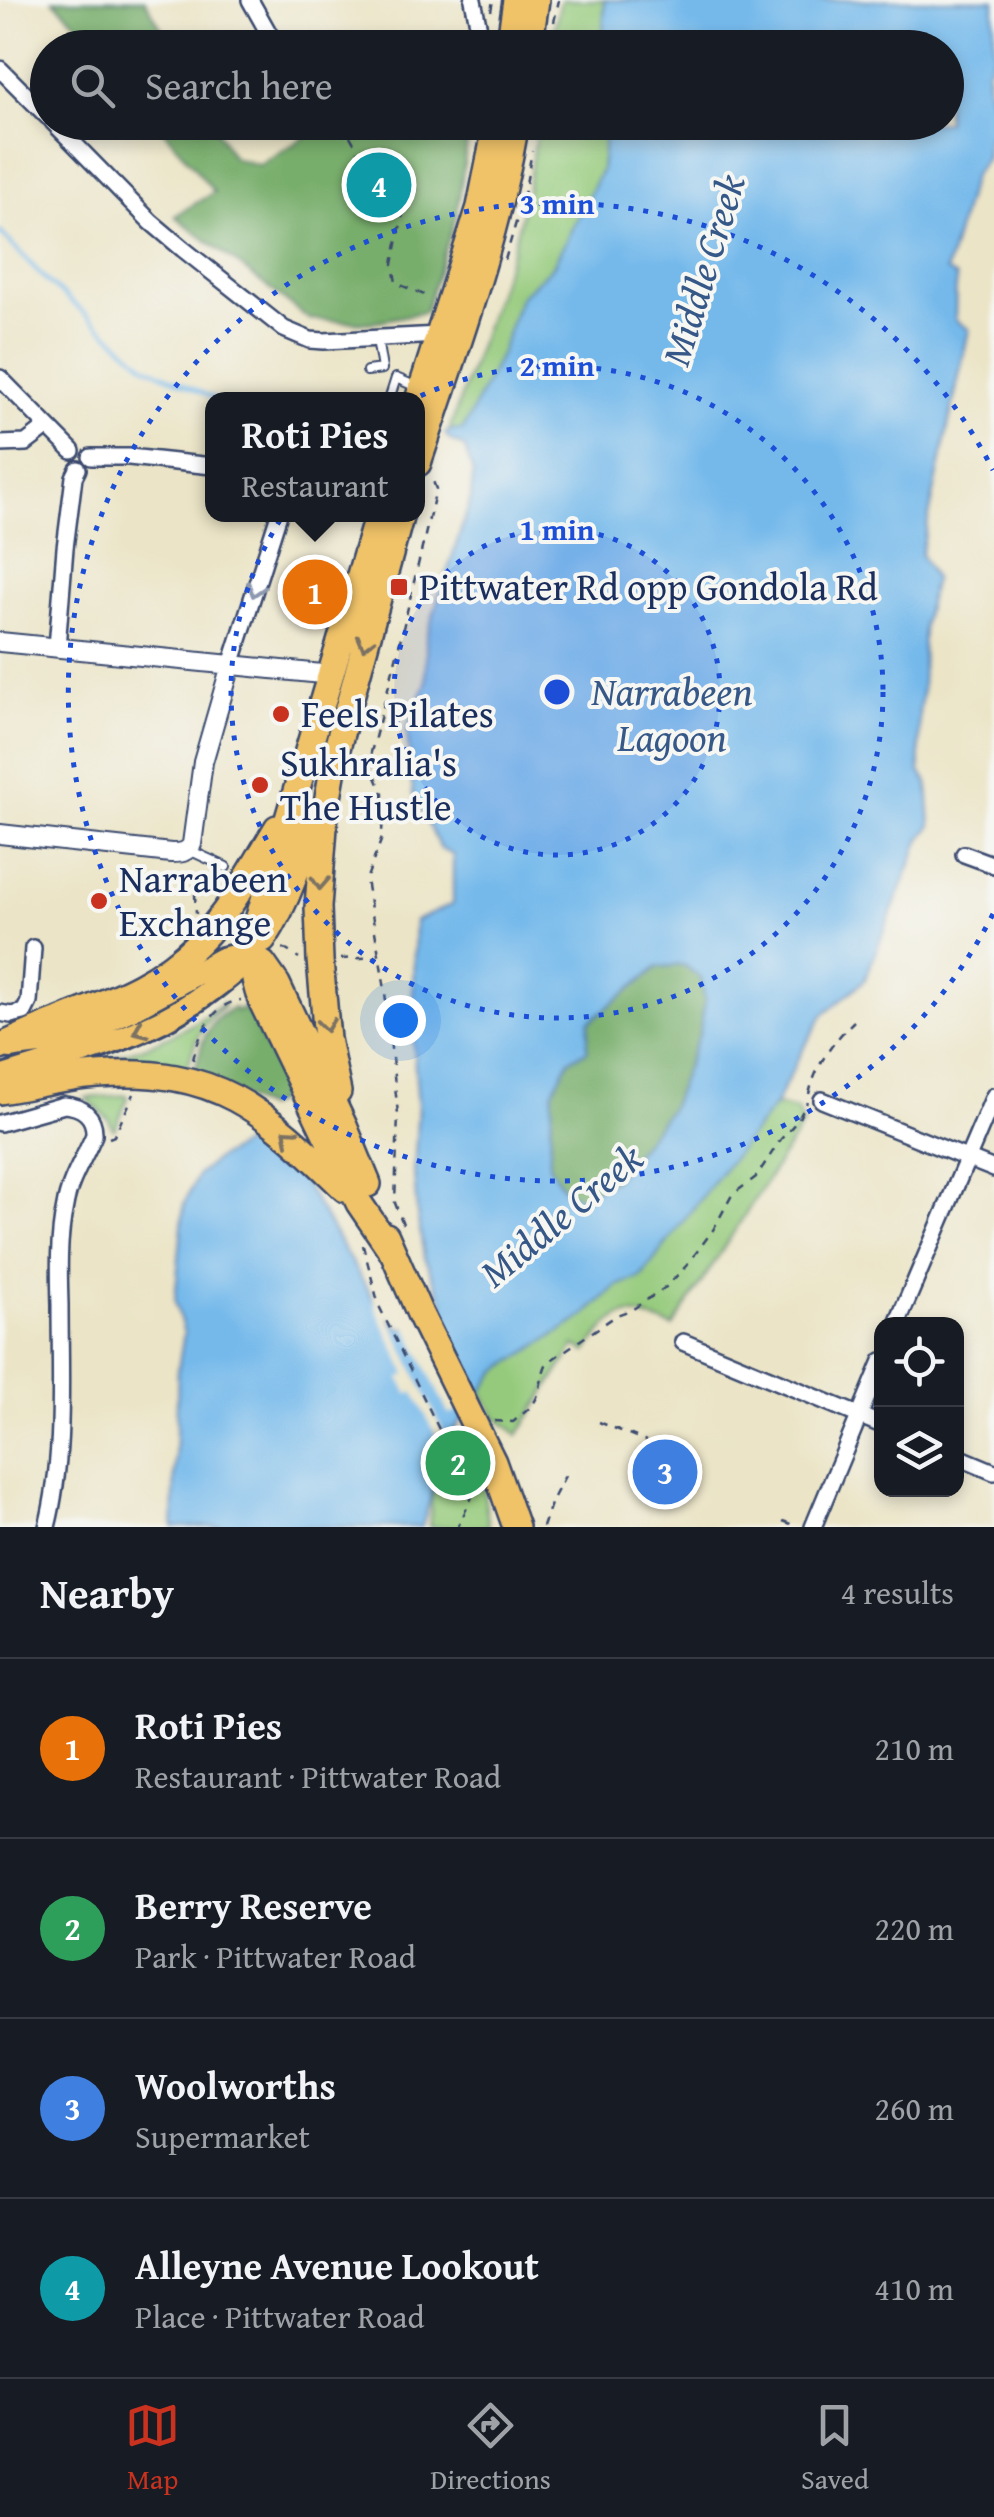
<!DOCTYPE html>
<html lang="en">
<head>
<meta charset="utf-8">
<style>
  :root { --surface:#171b24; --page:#20242c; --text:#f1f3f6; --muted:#9ea1a6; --line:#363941; --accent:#c8321e }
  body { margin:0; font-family:"Gentium Book Plus",serif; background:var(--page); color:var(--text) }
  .controls { position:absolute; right:30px; bottom:30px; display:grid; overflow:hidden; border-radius:20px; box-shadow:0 5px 15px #0003 }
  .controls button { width:90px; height:90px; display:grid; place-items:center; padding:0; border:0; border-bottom:2px solid var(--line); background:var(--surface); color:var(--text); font:50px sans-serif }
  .you { position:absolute; left:400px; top:1020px; width:35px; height:35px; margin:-25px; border:8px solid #fff; border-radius:50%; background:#1a73e8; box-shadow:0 0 0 15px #1a73e833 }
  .badge { display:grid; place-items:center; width:65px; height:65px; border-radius:50%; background:var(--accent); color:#fff; font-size:32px; font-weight:700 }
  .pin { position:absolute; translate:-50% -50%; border:5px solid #fff; box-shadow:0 2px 10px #0006 }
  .popup { position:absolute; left:205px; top:392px; width:220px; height:130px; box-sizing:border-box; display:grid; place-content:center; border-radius:20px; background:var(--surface); filter:drop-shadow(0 2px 8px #0005); font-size:32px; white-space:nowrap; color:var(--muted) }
  .popup b { font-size:38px; color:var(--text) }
  .popup::after { content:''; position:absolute; left:50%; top:100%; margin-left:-20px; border:20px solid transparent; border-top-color:var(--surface) }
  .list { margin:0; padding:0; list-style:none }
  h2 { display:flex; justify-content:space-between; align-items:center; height:130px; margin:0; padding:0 40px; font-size:42px }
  h2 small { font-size:32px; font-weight:400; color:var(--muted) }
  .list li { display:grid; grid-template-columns:65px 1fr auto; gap:30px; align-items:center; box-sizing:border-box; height:180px; padding:0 40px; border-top:2px solid var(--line) }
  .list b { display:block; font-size:38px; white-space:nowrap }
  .list p { margin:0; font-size:32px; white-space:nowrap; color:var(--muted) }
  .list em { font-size:32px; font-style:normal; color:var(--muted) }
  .icon { flex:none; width:55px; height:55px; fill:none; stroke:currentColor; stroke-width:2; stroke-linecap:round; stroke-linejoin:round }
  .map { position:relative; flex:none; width:994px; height:1527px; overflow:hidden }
  .search { position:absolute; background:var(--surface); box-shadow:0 5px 15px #0003; left:30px; right:30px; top:30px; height:110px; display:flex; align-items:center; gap:25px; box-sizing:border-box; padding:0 35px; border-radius:55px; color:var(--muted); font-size:38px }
  .sheet { height:850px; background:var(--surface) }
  nav { display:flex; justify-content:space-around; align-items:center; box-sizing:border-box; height:140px; border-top:2px solid var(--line); background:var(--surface); font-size:28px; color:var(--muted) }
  nav a { display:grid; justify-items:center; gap:5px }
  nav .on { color:var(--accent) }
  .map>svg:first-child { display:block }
  .green { fill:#95ca7c; stroke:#587c6d; stroke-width:2.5 }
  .forest { fill:#78ae6c; stroke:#4a6e65; stroke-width:2.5 }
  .water { fill:#75b9eb; stroke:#4874a4; stroke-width:2.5; fill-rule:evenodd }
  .pier { fill:#ebe4c6 }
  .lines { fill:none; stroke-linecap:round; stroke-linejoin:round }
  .stream { stroke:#75b9eb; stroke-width:4 }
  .service-casing { stroke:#3a4a6e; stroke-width:12 }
  .minor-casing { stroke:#3a4a6e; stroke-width:20 }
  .tertiary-casing { stroke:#3a4a6e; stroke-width:22 }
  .primary-casing { stroke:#3a4a6e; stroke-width:28 }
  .trunk-casing { stroke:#3a4a6e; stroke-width:30 }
  .path { stroke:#3a4a6e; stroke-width:2.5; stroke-dasharray:8 8; stroke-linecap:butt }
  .service { stroke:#fff; stroke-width:8 }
  .minor { stroke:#fff; stroke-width:15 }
  .tertiary { stroke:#fff; stroke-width:18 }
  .primary { stroke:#f0c369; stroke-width:22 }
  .trunk { stroke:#f0c369; stroke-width:25 }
  .oneway { stroke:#8d97ae }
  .oneway2 { stroke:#7b7263 }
  .ring { fill:none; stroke:#1d4ed8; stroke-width:5; stroke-dasharray:5 10 }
  .poi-dot { fill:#c8321e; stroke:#f6f6f2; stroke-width:4 }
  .labels { text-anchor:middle; stroke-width:8; stroke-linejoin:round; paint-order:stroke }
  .poi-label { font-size:38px; fill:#1b2f5e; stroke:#f6f6f2; text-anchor:start }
  .water-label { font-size:40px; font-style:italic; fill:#365888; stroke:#f6f6f2 }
  .centre { fill:#1d4ed8; stroke:#f6f6f2; stroke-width:5 }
  .ring-label { font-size:30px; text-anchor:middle; font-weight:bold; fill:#1d4ed8; stroke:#f6f6f2; stroke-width:8; stroke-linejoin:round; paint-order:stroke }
</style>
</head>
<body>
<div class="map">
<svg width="994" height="1527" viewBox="0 0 994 1527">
  <rect width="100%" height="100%" fill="#f6f6f2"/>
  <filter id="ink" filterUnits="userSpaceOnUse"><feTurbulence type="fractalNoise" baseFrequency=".01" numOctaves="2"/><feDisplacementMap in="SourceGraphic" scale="20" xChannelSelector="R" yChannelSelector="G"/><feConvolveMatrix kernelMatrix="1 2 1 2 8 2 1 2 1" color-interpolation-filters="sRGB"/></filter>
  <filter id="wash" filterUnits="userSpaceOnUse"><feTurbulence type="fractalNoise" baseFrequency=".0048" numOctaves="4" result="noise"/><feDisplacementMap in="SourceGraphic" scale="40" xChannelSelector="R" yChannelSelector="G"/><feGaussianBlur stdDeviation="2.25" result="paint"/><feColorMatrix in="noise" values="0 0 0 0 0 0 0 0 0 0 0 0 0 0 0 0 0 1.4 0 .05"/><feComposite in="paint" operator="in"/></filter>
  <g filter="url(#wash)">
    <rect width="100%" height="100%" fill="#ebe4c6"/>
    <path class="green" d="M561,0H605L602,47L550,48Z
      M538,123H606L601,171L553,266L520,297L501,353L463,431H449L512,251L527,191Z
      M223,1003L224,1005C199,1025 195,1040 187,1070L73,1069C127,1054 178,1039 223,1003Z
      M127,1095L128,1098L115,1129H113L109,1120L86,1098Z
      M775,1105L797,1110L803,1124L673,1327C621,1307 619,1308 586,1352L575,1346L518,1435L496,1417L482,1392L497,1371L583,1317L616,1286L641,1277L713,1182Z
      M453,1431L472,1445L482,1480L489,1527H429C432,1495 435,1459 453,1431Z"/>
    <path class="forest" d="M53,0H145L172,47H97L76,22Z
      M340,122L470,123L457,213L425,312L369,323L309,319L175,216L214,192L158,123H212L233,158L259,165L325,125Z
      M684,964L701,978L705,1002L699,1035L670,1109L613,1181L580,1198L566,1192L549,1166L553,1090L570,1059L587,1051L589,1022L658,967Z
      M234,1008L237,1011L242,1008L249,1013L288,1094L266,1108L194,1075C200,1047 205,1020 234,1008Z"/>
    <path class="water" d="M605,0H994V55L987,69L988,89L994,110V130L987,139L986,158L973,175L946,271L956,277L955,320L969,329L921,554L934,579L923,624L922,694L919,713L920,772L928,783L931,826L921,839L864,981L823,1015L802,1051L775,1105L713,1182L641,1277L616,1286L583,1317L497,1371L446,1441L422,1527H173L178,1369L184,1333L175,1301L184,1204L198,1175L215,1160L244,1144L270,1151L295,1168L382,1313L402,1329L426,1321L444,1304L424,1257L417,1214L414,1172L418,1106L412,1027L415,921L453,904V855L440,848L413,794L407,730L426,684V638L471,499L473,474L465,448L450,440L445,434L449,431L463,430L501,353L520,297L553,266L601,171L606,123L946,122V48L602,47ZM684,965L701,978L705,1002L699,1035L670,1109L613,1181L580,1198L566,1192L549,1166L553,1090L570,1059L587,1051L589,1022L658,967Z"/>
    <path class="pier" d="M369,1282L382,1304L450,1445L447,1457L414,1392L408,1394L400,1378L407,1374L377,1311Z
      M437,1306L482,1400L449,1415L405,1323L423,1316Z"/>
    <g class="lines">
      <path class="stream" d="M0,232L47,281L146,366L217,400"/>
    </g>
  </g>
  <g filter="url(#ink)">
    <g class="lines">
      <defs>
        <path id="service" d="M367,371L382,369L377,339
          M389,400L396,378L417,387
          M189,850L226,867"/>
        <path id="minor" d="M250,0L277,48
          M473,0L483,48
          M0,69L48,117
          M53,122L151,222L183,249L284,329L310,340L324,341L439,335
          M0,378L72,451
          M0,444L26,443L47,427
          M91,457H129L212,466
          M57,647L65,548L74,477L78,469
          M231,665L279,514
          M964,854L994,865
          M0,1013L11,1015L24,1012L29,1002L33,948
          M822,1100L994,1169
          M0,1123L64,1105C82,1106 95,1116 94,1135C84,1159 69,1181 65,1206C58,1239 59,1272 60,1305C60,1378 65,1456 47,1527
          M897,1324L994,1096
          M683,1342L882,1425
          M956,1456L994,1472
          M813,1527L882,1361"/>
        <path id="tertiary" d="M0,642L332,675
          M0,834L171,853C181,853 187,853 192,844L203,762L231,665"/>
        <path id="primary" d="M11,1047C26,1044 43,1044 58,1039C119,1021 167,989 222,959L234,956L252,957
          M0,1078C59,1059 122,1044 176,1013C204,997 228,977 252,957"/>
        <path id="trunk" d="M509,48L516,0
          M529,48L536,0
          M418,400L480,207L497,122
          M418,463C455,351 497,239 516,122
          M378,514L256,927C252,954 251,974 261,1000L359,1203L391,1250
          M263,940C288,901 301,861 312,816
          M252,957L263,964L277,984L344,1126L368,1184
          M0,1047C19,1038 38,1029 57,1022C110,1000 156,985 198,943C231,911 253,867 277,828
          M0,1091C33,1086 65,1077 98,1075C219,1066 264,1111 345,1189
          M338,1092L327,1039L320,960L318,907L325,814L336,752L401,514
          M386,1236L420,1314L493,1462L516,1527"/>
      </defs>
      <use href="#service" class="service-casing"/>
      <use href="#minor" class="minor-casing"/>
      <use href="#tertiary" class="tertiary-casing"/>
      <use href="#primary" class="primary-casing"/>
      <use href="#trunk" class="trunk-casing"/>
      <path class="path" d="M491,11L493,0
        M554,22L559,0
        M342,122L363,159L387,171L379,185
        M473,138L475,122
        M387,171L400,178L406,198L393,264L396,283L429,297
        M505,260L524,195L532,151
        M195,894L196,914
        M283,948L299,958
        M341,959L378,957
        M193,1060C198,1036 213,1003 241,1000
        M809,1094C816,1065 833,1041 854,1021
        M109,1138L114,1136L134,1094
        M403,1224L395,1203L398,1114L384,983L366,880L382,838L383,794L369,760L395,662L436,489L431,476
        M363,1245L379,1306L472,1497L458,1527
        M494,1421L513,1422C521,1415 533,1407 537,1397C542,1386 541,1374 547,1363L617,1315L633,1309L666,1287L687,1265L713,1230L732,1195L756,1177L781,1139L798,1120L807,1102
        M599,1422L646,1441
        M656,1497L665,1472
        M783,1521L791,1524
        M543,1527L552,1501L568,1470"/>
      <use href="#service" class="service"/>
      <use href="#minor" class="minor"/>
      <use href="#tertiary" class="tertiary"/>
      <use href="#primary" class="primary"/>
      <use href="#trunk" class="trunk"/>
    </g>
    <defs><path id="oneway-chevron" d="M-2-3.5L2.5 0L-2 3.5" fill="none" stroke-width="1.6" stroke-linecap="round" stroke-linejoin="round" transform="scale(2.5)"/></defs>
    <use class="oneway" href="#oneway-chevron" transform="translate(255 590) rotate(108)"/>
    <g class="oneway2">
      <use href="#oneway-chevron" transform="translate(365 643) rotate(105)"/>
      <use href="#oneway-chevron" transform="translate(320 883) rotate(93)"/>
      <use href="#oneway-chevron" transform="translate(326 1025) rotate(83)"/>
      <use href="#oneway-chevron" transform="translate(140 1030) rotate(157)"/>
      <use href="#oneway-chevron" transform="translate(289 1135) rotate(-139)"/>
    </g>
  </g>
  <circle cx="557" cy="692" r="163" fill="#1d4ed8" fill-opacity=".12"/>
  <g class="ring">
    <circle cx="557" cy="692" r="163"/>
    <circle cx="557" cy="692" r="326"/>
    <path d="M993 914A489 489 0 1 1 993 470"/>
  </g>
  <g class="poi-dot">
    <rect x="389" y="577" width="20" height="20" rx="5"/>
    <circle cx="281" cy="714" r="10"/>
    <circle cx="260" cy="785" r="10"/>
    <circle cx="99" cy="901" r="10"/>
  </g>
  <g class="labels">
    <g class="poi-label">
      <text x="419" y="600">Pittwater Rd opp Gondola Rd</text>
      <text x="301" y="727">Feels Pilates</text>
      <text x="280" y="776">Sukhralia's<tspan x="280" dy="44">The Hustle</tspan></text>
      <text x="119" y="892">Narrabeen<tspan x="119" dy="44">Exchange</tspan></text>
    </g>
    <g class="water-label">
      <text transform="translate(703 270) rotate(-73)" y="14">Middle Creek</text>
      <text x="672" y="705">Narrabeen<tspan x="672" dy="46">Lagoon</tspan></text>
      <text transform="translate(561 1215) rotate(-40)" y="14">Middle Creek</text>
    </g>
  </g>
  <circle cx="557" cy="692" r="15" class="centre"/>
  <g class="ring-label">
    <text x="557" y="214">3 min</text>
    <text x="557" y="376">2 min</text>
    <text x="557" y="540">1 min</text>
  </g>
</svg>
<div class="controls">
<button><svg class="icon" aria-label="locate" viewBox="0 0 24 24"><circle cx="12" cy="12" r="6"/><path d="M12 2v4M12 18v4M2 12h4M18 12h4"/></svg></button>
<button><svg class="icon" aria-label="layers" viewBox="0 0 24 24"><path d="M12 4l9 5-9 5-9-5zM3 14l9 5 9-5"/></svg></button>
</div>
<div class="you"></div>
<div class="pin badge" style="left:315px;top:592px;background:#e8710a">1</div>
<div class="popup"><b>Roti Pies</b>Restaurant</div>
<div class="pin badge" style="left:458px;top:1463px;background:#2e9e5b">2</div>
<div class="pin badge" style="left:665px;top:1472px;background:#3f7fe0">3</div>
<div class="pin badge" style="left:379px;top:185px;background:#0f9aa8">4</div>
<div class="search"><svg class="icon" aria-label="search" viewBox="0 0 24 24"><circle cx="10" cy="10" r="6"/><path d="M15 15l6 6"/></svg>Search here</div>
</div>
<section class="sheet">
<h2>Nearby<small>4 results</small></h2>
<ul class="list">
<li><span class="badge" style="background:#e8710a">1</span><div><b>Roti Pies</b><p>Restaurant · Pittwater Road</p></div><em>210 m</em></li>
<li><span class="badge" style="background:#2e9e5b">2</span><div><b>Berry Reserve</b><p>Park · Pittwater Road</p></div><em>220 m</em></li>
<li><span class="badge" style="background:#3f7fe0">3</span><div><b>Woolworths</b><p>Supermarket</p></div><em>260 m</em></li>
<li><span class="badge" style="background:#0f9aa8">4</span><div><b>Alleyne Avenue Lookout</b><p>Place · Pittwater Road</p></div><em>410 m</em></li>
</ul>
</section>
<nav>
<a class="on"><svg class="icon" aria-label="map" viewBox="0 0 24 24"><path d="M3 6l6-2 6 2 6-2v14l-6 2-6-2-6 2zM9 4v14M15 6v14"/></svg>Map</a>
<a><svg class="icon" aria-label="directions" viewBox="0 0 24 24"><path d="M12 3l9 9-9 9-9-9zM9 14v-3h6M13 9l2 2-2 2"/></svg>Directions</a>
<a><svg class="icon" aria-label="saved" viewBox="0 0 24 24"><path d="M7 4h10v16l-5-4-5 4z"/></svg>Saved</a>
</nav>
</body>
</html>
